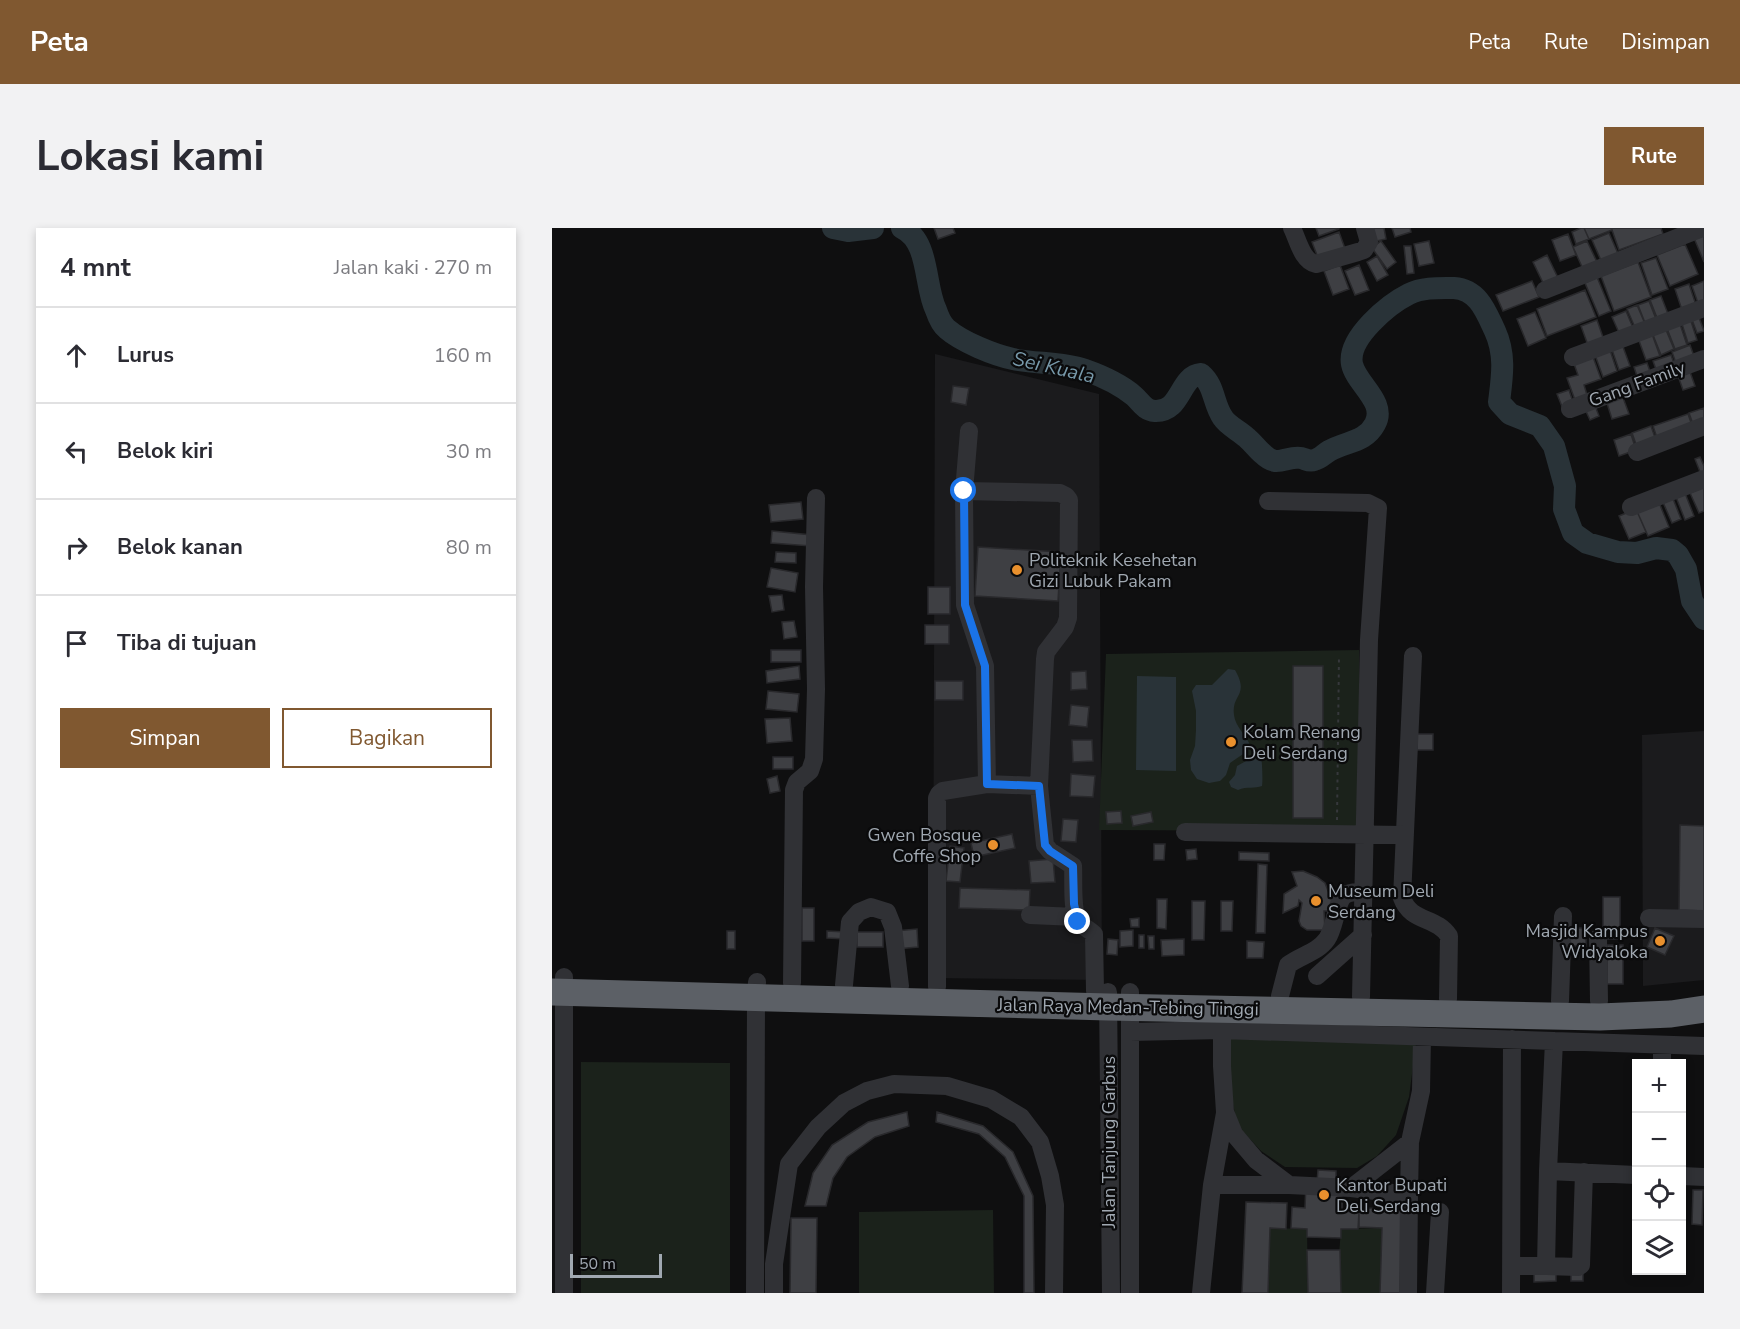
<!DOCTYPE html>
<html lang="id">
<head>
<meta charset="utf-8">
<style>
  :root { --surface:#fff; --page:#f2f2f3; --text:#2b2b33; --muted:#7c7c81; --line:#e1e1e2; --accent:#805830 }
  body { margin:0; font-family:"Nunito Sans",sans-serif; background:var(--page); color:var(--text) }
  .controls { position:absolute; right:18px; bottom:18px; display:grid; overflow:hidden; border-radius:0px; box-shadow:0 3px 9px #0003 }
  .controls button { width:54px; height:54px; display:grid; place-items:center; padding:0; border:0; border-bottom:2px solid var(--line); background:var(--surface); color:var(--text); font:30px sans-serif }
  .scale { position:absolute; left:18px; bottom:15px; width:92px; box-sizing:border-box; padding-left:6px; border:3px solid #a0a8b1; border-top:0; font-size:16px; line-height:21px; white-space:nowrap; color:#a0a8b1; -webkit-text-stroke:4px #0a0a0b; paint-order:stroke }
  .stop { position:absolute; width:18px; height:18px; margin:-14px; border:4px solid #1a73e8; border-radius:50%; background:#fff }
  .stop.end { background:#1a73e8; border-color:#fff; box-shadow:0 2px 6px #0008 }
  .list { margin:0; padding:0; list-style:none }
  h2 { display:flex; justify-content:space-between; align-items:center; height:78px; margin:0; padding:0 24px; font-size:26px }
  h2 small { font-size:20px; font-weight:400; color:var(--muted) }
  .list li { display:grid; grid-template-columns:39px 1fr auto; gap:18px; align-items:center; box-sizing:border-box; height:96px; padding:0 24px; border-top:2px solid var(--line) }
  .list b { display:block; font-size:22px; white-space:nowrap }
  .list em { font-size:20px; font-style:normal; color:var(--muted) }
  .actions { display:flex; gap:12px; padding:18px 24px }
  .actions a { flex:1; padding:14px 0; border:2px solid var(--accent); border-radius:0px; text-align:center; font-size:21px; color:var(--accent) }
  .actions .main { background:var(--accent); color:#fff }
  .icon { flex:none; width:33px; height:33px; fill:none; stroke:currentColor; stroke-width:2; stroke-linecap:round; stroke-linejoin:round }
  .map { position:relative; flex:none; width:1152px; height:1065px; overflow:hidden; border-radius:0px }
  header { display:flex; align-items:center; gap:36px; box-sizing:border-box; height:84px; padding:0 30px; background:var(--accent); color:#fff }
  header strong { font-size:28px }
  nav { display:flex; gap:33px; margin-inline-start:auto; font-size:21px }
  .intro { display:flex; align-items:center; justify-content:space-between; box-sizing:border-box; height:144px; padding:0 36px }
  h1 { margin:0; font-size:42px }
  .button { padding:15px 27px; border-radius:0px; background:var(--accent); color:#fff; font-size:21px; font-weight:700 }
  main { display:flex; gap:36px; padding:0 36px }
  aside { flex:1; background:var(--surface); border-radius:0px; box-shadow:0 3px 9px #0003 }
  .map>svg:first-child { display:block }
  .built { fill:#1b1b1d }
  .green { fill:#1b221b }
  .water { fill:#293338 }
  .lines { fill:none; stroke-linecap:round; stroke-linejoin:round }
  .river { stroke:#293338; stroke-width:22 }
  .building { fill:#3e3f43; stroke:#29292c; stroke-width:1.5 }
  .path { stroke:#36383c; stroke-width:2; stroke-dasharray:3 4.5; stroke-linecap:butt }
  .minor { stroke:#303135; stroke-width:18 }
  .highway { stroke:#5c6066; stroke-width:27 }
  .route { stroke:#1a73e8; stroke-width:8 }
  .poi-dot { fill:#e9902d; stroke:#0a0a0b; stroke-width:2 }
  .labels { text-anchor:middle; stroke-width:4.5; stroke-linejoin:round; paint-order:stroke }
  .street-label { font-size:18px; fill:#a0a8b1; stroke:#0a0a0b }
  .poi-label { font-size:18px; fill:#a0a8b1; stroke:#0a0a0b; text-anchor:start }
  .water-label { font-size:20px; font-style:italic; fill:#789aab; stroke:#0a0a0b }
</style>
</head>
<body>
<header>
<strong>Peta</strong>
<nav><a>Peta</a><a>Rute</a><a>Disimpan</a></nav>
</header>
<div class="intro"><h1>Lokasi kami</h1><a class="button">Rute</a></div>
<main>
<aside>
<h2>4 mnt<small>Jalan kaki · 270 m</small></h2>
<ul class="list">
<li><svg class="icon" aria-label="ahead" viewBox="0 0 24 24"><path d="M12 20V5M6 11l6-6 6 6"/></svg><div><b>Lurus</b></div><em>160 m</em></li>
<li><svg class="icon" aria-label="left" viewBox="0 0 24 24"><path d="M17 20v-9H6M10 6l-5 5 5 5"/></svg><div><b>Belok kiri</b></div><em>30 m</em></li>
<li><svg class="icon" aria-label="right" viewBox="0 0 24 24"><path d="M7 20v-9h11M14 6l5 5-5 5"/></svg><div><b>Belok kanan</b></div><em>80 m</em></li>
<li><svg class="icon" aria-label="arrive" viewBox="0 0 24 24"><path d="M6 21V4h12l-3 4 3 4H6"/></svg><div><b>Tiba di tujuan</b></div></li>
</ul>
<div class="actions"><a class="main">Simpan</a><a>Bagikan</a></div>
</aside>
<div class="map">
<svg width="1152" height="1065" viewBox="0 0 1152 1065">
  <rect width="100%" height="100%" fill="#0f0f10"/>
  <path class="built" d="M383,126L547,166L550,752L381,750Z
    M1152,503V752L1091,758L1090,507Z"/>
  <path class="green" d="M807,422V603L547,602L554,426Z
    M676,808L864,815L857,869L844,907L825,928L805,940L733,939L709,923L685,897L677,855Z
    M29,834L178,835V1065H29Z
    M441,982L442,1065H307V984Z
    M718,1000L755,1001L756,1065H716Z
    M830,1000L828,1065H784L789,1001Z"/>
  <path class="water" d="M676,441L683,442C698,468 679,466 682,487C683,498 694,507 698,517L694,524L678,535L674,547L668,553L657,555L645,551L639,542L638,532L643,518L644,502V483L640,463L644,457H660Z
    M585,448L624,449V543L584,542Z
    M703,528H709C710,532 711,553 710,558C703,561 695,558 686,562L679,559L677,554L683,547L685,538Z"/>
  <g class="lines">
    <path class="river" d="M281,0L296,3L321,0
      M350,0C378,13 372,58 384,82C386,88 390,97 395,101C410,114 442,127 461,131C485,136 510,134 533,142C550,148 568,156 582,168C589,174 592,182 603,183C630,184 627,148 649,146C663,158 661,176 671,190C676,198 688,203 695,210C701,215 705,221 711,226C714,229 718,232 723,233C731,234 740,228 749,230C754,231 757,234 762,232C768,231 772,226 777,223C794,213 813,215 823,196C835,174 804,156 800,136C795,110 837,76 857,66C871,59 888,60 902,60C927,62 934,84 943,103C954,127 950,150 947,174L958,186L988,198L1002,218L1013,258L1012,281L1021,305L1035,315L1066,324L1085,325L1104,320L1120,322L1126,327L1134,341L1140,373L1152,391"/>
  </g>
  <path class="building" d="M382,0H401L403,5L386,11Z
    M764,0H787V1L767,8Z
    M820,0H832L834,11L820,14Z
    M840,0H858L859,4L843,9Z
    M1029,0H1032L1037,11L1024,16L1020,4Z
    M1032,0H1109L1111,6L1067,22L1060,2L1037,11Z
    M787,4L795,26L768,35L760,14Z
    M1057,5L1068,30L1051,37L1040,12Z
    M1016,6L1024,27L1008,33L1000,12Z
    M1152,6V34L1142,10Z
    M829,13L844,34L835,41L820,20Z
    M877,13L882,35L867,38L862,16Z
    M1035,13L1045,34L1031,41L1021,19Z
    M1133,16L1146,46L1118,58L1105,27Z
    M852,18H859L862,45L855,46Z
    M995,27L1007,52L993,59L981,34Z
    M825,28L836,47L825,53L815,34Z
    M1104,30L1116,61L1100,67L1089,35Z
    M1086,34L1099,69L1062,83L1049,48Z
    M788,37L797,61L781,67L772,43Z
    M807,37L817,62L803,67L793,43Z
    M1045,49L1059,83L1047,88L1033,55Z
    M980,53L987,69L951,83L944,67Z
    M1152,53V76L1147,78L1140,58Z
    M1137,56L1145,80L1131,85L1123,61Z
    M1033,62L1044,89L995,108L985,81Z
    M1109,68L1118,91L1107,95L1098,72Z
    M1097,73L1106,96L1095,100L1086,77Z
    M1085,77L1094,98L1084,102L1075,81Z
    M1074,83L1082,102L1068,107L1060,89Z
    M983,84L994,110L976,118L965,91Z
    M1146,87L1152,103L1145,105L1139,89Z
    M1138,90L1145,112L1136,115L1129,93Z
    M1045,92L1053,115L1037,120L1029,98Z
    M1127,93L1135,117L1123,121L1114,98Z
    M1112,97L1122,121L1109,127L1099,102Z
    M1100,106L1108,128L1094,132L1086,110Z
    M1070,116L1078,138L1067,142L1059,119Z
    M1138,117L1143,131L1125,138L1120,124Z
    M1058,122L1065,143L1051,149L1043,127Z
    M1040,126L1049,151L1032,157L1036,170L1024,175L1015,150L1026,147L1021,133Z
    M1119,127L1124,141L1106,147L1101,133Z
    M1095,135L1099,146L1086,151L1082,139Z
    M1137,141L1143,158L1131,162L1125,145Z
    M401,158L417,160L414,177L399,174Z
    M1017,162L1022,177L1011,181L1005,166Z
    M1069,164L1077,186L1060,191L1053,169Z
    M1042,175L1047,188L1038,192L1032,179Z
    M1152,180V195L1142,199L1137,185Z
    M1136,186L1141,200L1106,213L1101,198Z
    M1099,198L1105,215L1086,222L1080,205Z
    M1079,206L1084,222L1067,228L1062,212Z
    M1148,229L1152,238V249H1150L1143,231Z
    M1152,259V283L1147,285L1138,265Z
    M1133,265L1142,288L1133,292L1124,269Z
    M1120,268L1129,291L1120,295L1110,272Z
    M1106,272L1117,299L1096,308L1084,281Z
    M249,274L251,291L219,294L217,277Z
    M1084,281L1094,304L1077,311L1067,288Z
    M220,303L260,307L259,318L219,315Z
    M426,319L509,324L506,373L423,368Z
    M224,324L244,325V335L223,334Z
    M219,340L246,345L243,364L215,359Z
    M376,359H398V386H376Z
    M230,367L232,382L220,384L217,368Z
    M242,393L245,409L232,411L230,394Z
    M373,397H397V416H373Z
    M219,422H249V434H219Z
    M247,438L248,451L215,455L214,443Z
    M741,438H771V590H741Z
    M534,443L535,461L519,462V444Z
    M383,453H411V472H383Z
    M216,463L247,466L245,484L214,481Z
    M519,477L537,479L535,499L517,497Z
    M238,490L240,513L215,515L213,491Z
    M865,506H881V522H865Z
    M520,512H540L541,533L521,534Z
    M221,529H241V541H221Z
    M519,546L543,548L541,569L518,568Z
    M225,548L228,563L218,565L215,551Z
    M569,583L570,595L555,596L554,584Z
    M599,584L601,594L581,598L579,588Z
    M511,591L526,592L524,614L509,613Z
    M1128,597L1152,598V683L1127,682Z
    M460,606L463,620L422,629L419,615Z
    M602,616H613L612,632H602Z
    M398,618L412,620L408,654L394,653Z
    M644,621L645,631L635,632L634,622Z
    M687,624L717,625V633L687,632Z
    M501,631L503,654L479,655L477,633Z
    M706,636L715,637L713,705H704Z
    M751,643L765,649L773,655L780,673V683H772L773,702H755L749,698L747,693L750,675L747,672L746,678L731,685L732,666L745,658L740,644Z
    M408,660L478,662L477,682L407,680Z
    M1051,669H1068V711H1051Z
    M605,671H615L614,701L605,700Z
    M640,673H653L652,712H640Z
    M669,673H681L680,703H669Z
    M250,680H262V713H250Z
    M587,690V699H579L578,691Z
    M1013,700H1034V718H1013Z
    M1103,700L1122,708L1113,727L1095,719Z
    M365,701L366,719L344,721L343,703Z
    M581,702V718L568,719V703Z
    M175,703H183V721H175Z
    M275,703L294,704V711L275,710Z
    M305,704H331V719H305Z
    M587,707H592V720H587Z
    M596,708H602V721H597Z
    M556,711L566,712L565,727L555,726Z
    M632,711V727L610,728L609,712Z
    M695,713L712,714L711,730H695Z
    M1055,717H1071V756H1055Z
    M355,884L357,898L323,909L295,929L281,950L274,978H253L261,945L280,917L316,894Z
    M385,884L431,898L461,924L481,968L482,1065H472V968L453,929L427,906L384,894Z
    M766,942L784,943V955H791L790,983L807,984L806,1001H789V1010L755,1009V1001L739,1000L740,979L753,980L754,954H765Z
    M1141,962H1151L1150,997L1140,996Z
    M694,974L735,975L734,1001L718,1000L716,1065H690Z
    M807,980L851,981L848,1065H828L830,1000L807,999Z
    M239,990H265L264,1065H238Z
    M755,1022H788L789,1065H756Z
    M1019,1043L1031,1044V1053H1019Z
    M1004,1044V1053L982,1054V1045Z"/>
  <g class="lines">
    <path class="path" d="M785,592L787,428"/>
    <path class="minor" d="M740,0C746,12 750,33 764,36L806,24L812,22L817,14L813,0
      M993,62L1150,0
      M1021,129L1152,80
      M1018,181L1152,131
      M417,203L412,263L508,265L514,268L517,272L516,390L513,399L494,424L493,431L487,558L493,617L498,623L521,638C522,651 519,684 527,694C531,699 538,702 542,706L543,763
      M1085,224L1152,198
      M412,263L413,377L433,438L435,556L487,558
      M716,273L816,275L826,280L817,412L809,769
      M1079,279L1152,251
      M861,428L850,670C859,695 884,688 897,708L896,771
      M633,604L853,607
      M478,687L524,689
      M1097,690L1152,691
      M1046,710L1047,773
      M765,748L811,707
      M12,749V1065
      M240,755L242,562L245,554L258,543L262,531L264,461L262,359L264,270
      M292,757L298,694L307,684L319,679L335,684L341,699L348,758
      M385,759V570L387,566L391,563L435,556
      M556,764L559,1065
      M578,764V1065
      M728,768L736,737C749,727 765,725 775,711C783,700 784,673 793,667C798,664 806,664 812,663
      M1008,773L1011,688
      M670,802V838L673,884L682,906L704,932L737,957L799,960L857,967L856,1065
      M578,804L670,802L1152,818
      M1110,817V836
      M996,943L1002,813
      M1032,944L1029,1037L1026,1039L994,1038L996,943L1084,947
      M1130,948L1152,949
      M660,957H737
      M799,960L858,914L869,863L870,809
      M857,967L858,914
      M959,1038H994
      M203,1065L204,770L205,754
      M222,1065V1036L237,936L266,899L292,875L315,863L342,856L395,858L439,871L469,889L488,914L498,948L503,977L502,1065
      M649,1065L660,957L673,885
      M883,1065L888,984
      M959,1065L960,811"/>
    <path class="highway" d="M0,764L556,779L1048,789L1119,786L1152,781"/>
  </g>
  <g class="lines">
    <path class="route" d="M412,263L413,377L433,438L435,556L487,558L493,617L498,623L521,638L522,676L526,694"/>
  </g>
  <g class="poi-dot">
    <circle cx="465" cy="342" r="6"/>
    <circle cx="679" cy="514" r="6"/>
    <circle cx="441" cy="617" r="6"/>
    <circle cx="764" cy="673" r="6"/>
    <circle cx="1108" cy="713" r="6"/>
    <circle cx="772" cy="967" r="6"/>
  </g>
  <g class="labels">
    <g class="street-label">
      <text transform="translate(1085 156) rotate(-20)" y="6">Gang Family</text>
      <text transform="translate(576 779) rotate(1)" y="6">Jalan Raya Medan-Tebing Tinggi</text>
      <text transform="translate(557 914) rotate(-90)" y="6">Jalan Tanjung Garbus</text>
    </g>
    <g class="poi-label">
      <text x="477" y="338">Politeknik Kesehetan<tspan x="477" dy="21">Gizi Lubuk Pakam</tspan></text>
      <text x="691" y="510">Kolam Renang<tspan x="691" dy="21">Deli Serdang</tspan></text>
      <text x="429" y="613" text-anchor="end">Gwen Bosque<tspan x="429" dy="21">Coffe Shop</tspan></text>
      <text x="776" y="669">Museum Deli<tspan x="776" dy="21">Serdang</tspan></text>
      <text x="1096" y="709" text-anchor="end">Masjid Kampus<tspan x="1096" dy="21">Widyaloka</tspan></text>
      <text x="784" y="963">Kantor Bupati<tspan x="784" dy="21">Deli Serdang</tspan></text>
    </g>
    <g class="water-label">
      <text transform="translate(502 139) rotate(13)" y="7">Sei Kuala</text>
    </g>
  </g>
</svg>
<div class="controls">
<button>+</button>
<button>−</button>
<button><svg class="icon" aria-label="locate" viewBox="0 0 24 24"><circle cx="12" cy="12" r="6"/><path d="M12 2v4M12 18v4M2 12h4M18 12h4"/></svg></button>
<button><svg class="icon" aria-label="layers" viewBox="0 0 24 24"><path d="M12 4l9 5-9 5-9-5zM3 14l9 5 9-5"/></svg></button>
</div>
<div class="scale">50 m</div>
<div class="stop" style="left:412px;top:263px"></div>
<div class="stop end" style="left:526px;top:694px"></div>
</div>
</main>
</body>
</html>
